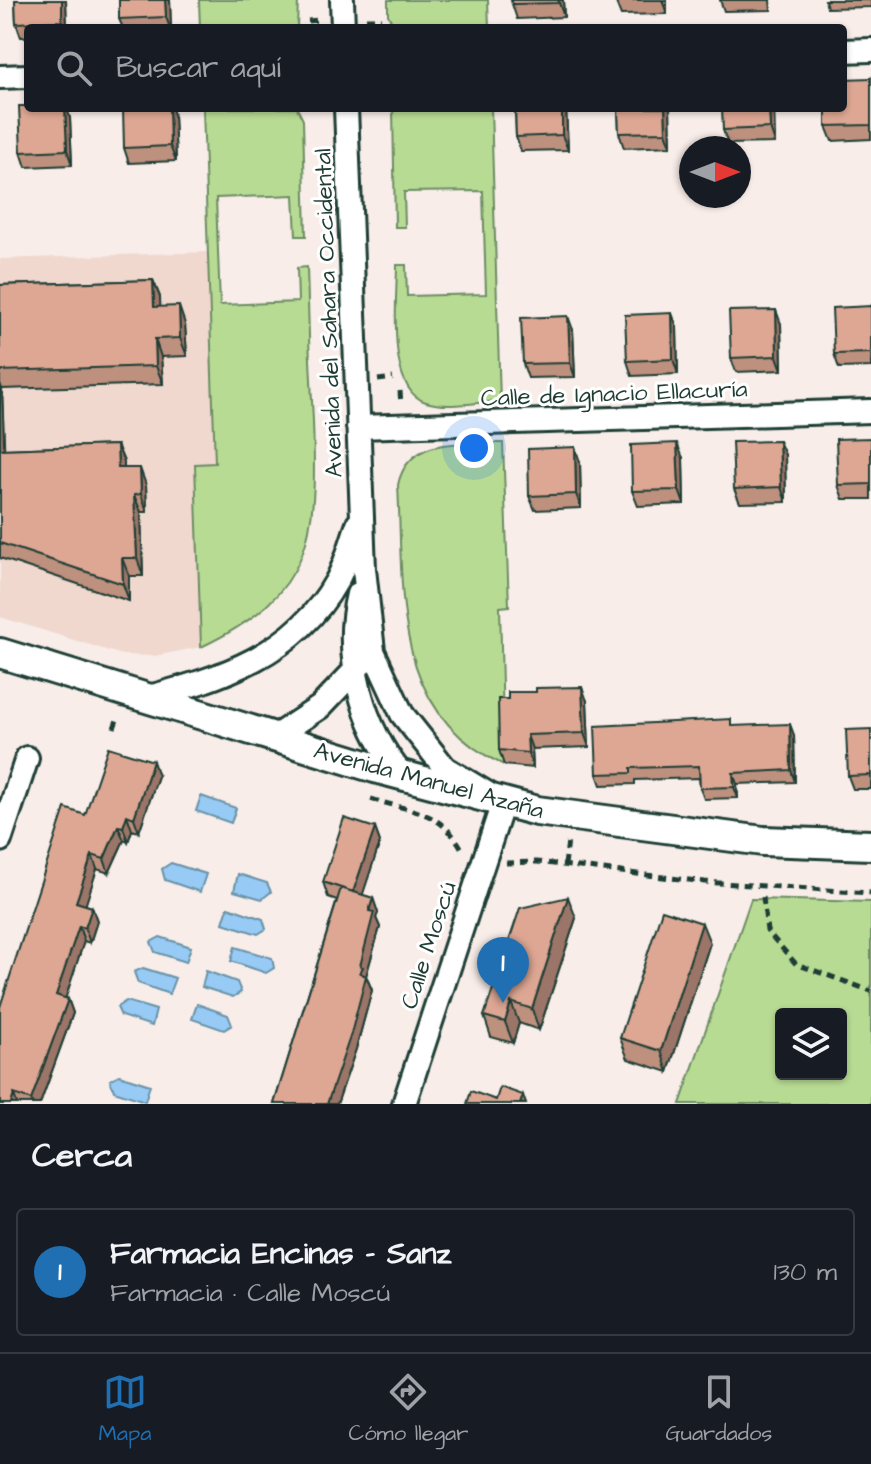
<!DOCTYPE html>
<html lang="es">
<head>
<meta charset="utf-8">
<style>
  :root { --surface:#171b24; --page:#20242c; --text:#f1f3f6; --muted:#9ea1a6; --line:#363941; --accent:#1f6fb2 }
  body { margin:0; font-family:"Architects Daughter",sans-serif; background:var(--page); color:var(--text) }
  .controls { position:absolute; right:24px; bottom:24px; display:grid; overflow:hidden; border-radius:8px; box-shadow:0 2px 6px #0004 }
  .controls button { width:72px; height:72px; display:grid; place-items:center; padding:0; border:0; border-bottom:2px solid var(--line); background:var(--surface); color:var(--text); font:40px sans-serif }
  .compass { position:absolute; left:679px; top:136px; width:72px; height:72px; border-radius:50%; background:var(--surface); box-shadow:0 2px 6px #0004; rotate:90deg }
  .you { position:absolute; left:474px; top:448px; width:28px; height:28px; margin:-20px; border:6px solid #fff; border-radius:50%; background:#1a73e8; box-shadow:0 0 0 12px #1a73e833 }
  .badge { display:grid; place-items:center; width:52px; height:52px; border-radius:50%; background:var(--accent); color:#fff; font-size:26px; font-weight:700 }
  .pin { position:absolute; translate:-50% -66px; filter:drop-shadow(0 2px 4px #0008) }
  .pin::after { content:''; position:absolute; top:42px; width:28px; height:24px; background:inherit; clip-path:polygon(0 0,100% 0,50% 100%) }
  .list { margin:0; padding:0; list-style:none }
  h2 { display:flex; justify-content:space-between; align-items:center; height:104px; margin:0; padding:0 32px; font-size:34px }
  h2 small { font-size:26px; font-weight:400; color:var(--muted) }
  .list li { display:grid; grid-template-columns:52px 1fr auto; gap:24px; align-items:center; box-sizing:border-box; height:128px; margin:0 16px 16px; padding:0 16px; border:2px solid var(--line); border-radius:8px }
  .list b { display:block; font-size:30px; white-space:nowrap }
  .list p { margin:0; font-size:26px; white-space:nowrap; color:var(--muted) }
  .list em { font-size:26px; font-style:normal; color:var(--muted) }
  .icon { flex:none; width:44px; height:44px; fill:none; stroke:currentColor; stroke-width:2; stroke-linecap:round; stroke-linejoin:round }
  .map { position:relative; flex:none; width:871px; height:1104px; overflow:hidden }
  .search { position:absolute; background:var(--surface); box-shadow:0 2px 6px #0004; left:24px; right:24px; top:24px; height:88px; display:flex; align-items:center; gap:20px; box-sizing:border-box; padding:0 28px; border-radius:8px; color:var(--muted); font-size:30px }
  .sheet { height:248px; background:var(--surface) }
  nav { display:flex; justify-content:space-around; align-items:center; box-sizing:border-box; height:112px; border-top:2px solid var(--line); background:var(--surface); font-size:22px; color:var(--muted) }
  nav a { display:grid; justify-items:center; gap:4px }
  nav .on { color:var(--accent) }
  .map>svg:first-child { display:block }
  .built { fill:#f0d8cf }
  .green { fill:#b8db94; stroke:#6c8c64; stroke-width:2; fill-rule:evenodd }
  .water { fill:#97caf4; stroke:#6792a7; stroke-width:2 }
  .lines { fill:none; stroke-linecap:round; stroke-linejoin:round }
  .minor-casing { stroke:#1f3d34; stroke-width:28 }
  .tertiary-casing { stroke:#1f3d34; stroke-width:34 }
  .path { stroke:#1f3d34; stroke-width:5; stroke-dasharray:8 6; stroke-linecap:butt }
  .minor { stroke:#fff; stroke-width:22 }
  .tertiary { stroke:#fff; stroke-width:28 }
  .wall { fill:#be907e; stroke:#1f3d34; stroke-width:2 }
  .shaded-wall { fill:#9b7567; stroke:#1f3d34; stroke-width:2 }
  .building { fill:#dda793; stroke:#1f3d34; stroke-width:2 }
  .labels { text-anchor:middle; stroke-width:6; stroke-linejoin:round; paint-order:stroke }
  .street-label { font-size:24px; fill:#1f3d34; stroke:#fff }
</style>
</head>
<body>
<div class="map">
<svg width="871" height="1104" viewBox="0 0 871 1104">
  <rect width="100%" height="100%" fill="#f8ede9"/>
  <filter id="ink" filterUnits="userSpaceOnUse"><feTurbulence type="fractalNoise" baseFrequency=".0125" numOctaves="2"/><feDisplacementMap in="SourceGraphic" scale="16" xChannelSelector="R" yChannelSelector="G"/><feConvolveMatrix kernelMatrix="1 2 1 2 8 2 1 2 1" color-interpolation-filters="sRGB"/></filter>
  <g filter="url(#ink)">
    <path class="built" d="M208,252L215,464H195L201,647L154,656L122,655L0,617V259Z"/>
    <path class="green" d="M199,0H298L297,28H200Z
      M388,0H488L489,28H395L388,15Z
      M203,108H297L303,120L306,236H296L294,195L216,198L220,305L298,302L297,268L307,267C308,319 310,370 313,421C317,535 315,593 201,647L195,464L215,463Z
      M393,108H491L500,401C478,402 447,409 426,402C386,390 397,300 397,265H406L407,296L486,294L483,191L404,192L405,227H395Z
      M503,443L509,606L500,607L504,765C389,713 404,591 398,485C408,435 464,444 503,443Z
      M751,899L871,902V1104H680ZM781,1014H841V1074H781Z"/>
    <path class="water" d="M201,796L236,808L231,823L196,811Z
      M171,863L206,874L200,892L165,880L162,869Z
      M238,874L267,883L271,892L262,899L234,891Z
      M228,907L263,919L266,929L258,934L223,923Z
      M160,937L191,947L186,962L155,952L151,942Z
      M235,947L272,958L274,968L266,973L231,961Z
      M143,968L175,978L169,994L138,983L134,972Z
      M206,971L237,982L241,992L233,997L202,987Z
      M126,1001L156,1010L152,1026L121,1016L117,1007Z
      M197,1004L228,1015L232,1025L224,1030L192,1019Z
      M119,1075L150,1085L145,1101L114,1091L110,1080Z"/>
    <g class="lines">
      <defs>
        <path id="minor" d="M342,0L343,28
          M843,51L871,50
          M0,77L28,76
          M346,108L364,569L373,651L402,714L445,768L503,803L404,1104
          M358,427L871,411
          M358,594C343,657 362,727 403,776
          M145,698C221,678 295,655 336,582C346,565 351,543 358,524
          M273,738L320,707L361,664
          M0,840L27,758"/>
        <path id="tertiary" d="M0,653L375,768L537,811L763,841L871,845"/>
      </defs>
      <use href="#minor" class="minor-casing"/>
      <use href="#tertiary" class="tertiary-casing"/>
      <path class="path" d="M366,19H381
        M308,21L320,20
        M378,380L393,378
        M400,391L401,405
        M114,728L118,717
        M371,799C413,812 440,810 462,849
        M506,863L537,862L705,882L871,893
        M565,865L568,841
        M763,897L767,931L796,964L871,991"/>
      <use href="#minor" class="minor"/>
      <use href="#tertiary" class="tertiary"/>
    </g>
    <path class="wall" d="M15,0H66L67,28H28V37H21L16,23Z
      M119,0H170L171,28H123L119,19Z
      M563,0L564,17L517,19L512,4Z
      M615,0H667V14L621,15Z
      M720,0H770L771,10L724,11Z
      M825,0H871V7L827,8Z
      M871,78V139L832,141L826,126Z
      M515,108H566L568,150L521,151L516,137Z
      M618,108H670L671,146L624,148L619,133Z
      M774,108L775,143L728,144L723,130Z
      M174,115L176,161L129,163L124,148Z
      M70,118L72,165L26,167L21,152Z
      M153,280L160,297V307L185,324L187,356L161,357L163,384L2,389L4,449L117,445L124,462V468L146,485L147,512H141L143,576H129V601L0,558V285Z
      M871,306V367L839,368L834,354Z
      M781,324L782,370L736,372L731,358Z
      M677,327L678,374L632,376L627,361Z
      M573,330L575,377L528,378L523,364Z
      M871,438V499H843L838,485Z
      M785,455L786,502L740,503L734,489Z
      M683,458L684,504L638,506L632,491Z
      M580,462L581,508L535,510L529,496Z
      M587,701L589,747L532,749L533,768L504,765L499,750Z
      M734,726L794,735L795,782L737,784L738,798L704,799L700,788L699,778L635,780V784L601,785L597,774Z
      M871,729V789H853L848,776Z
      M158,776L139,832L132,830L128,842L124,840L109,873L97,869L85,905L92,907L97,921L90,943L84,941L65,998L68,999L73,1013L40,1104H0L85,815Z
      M375,828L380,842L362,895L373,898L378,913L376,918L380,927L366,976L372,990L356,1049L337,1104H274L337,900L328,897L323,882Z
      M576,918L539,1030L519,1023L513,1043L491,1037L484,1016Z
      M710,943L668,1072L628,1059L620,1038Z"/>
    <path class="shaded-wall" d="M62,0H66L67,28H65L62,21Z
      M165,0H170L171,28H170L166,17Z
      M558,0H563L564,17L559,3Z
      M662,0H667V14Z
      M65,108H67L70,118L72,165L67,150Z
      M169,108H172L174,115L176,161L170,146Z
      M562,108H566L568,150L562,135Z
      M665,108H670L671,146L666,132Z
      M769,108H774L775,143L770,128Z
      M153,280L160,297L161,325L154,307Z
      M179,306L185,324L187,356L180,338Z
      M776,310L781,324L782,370L777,356Z
      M672,313L677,327L678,374L673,359Z
      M568,316L573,330L575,377L570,363Z
      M155,339L161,357L163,384L156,366Z
      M0,383L2,389L5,467L0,454Z
      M779,441L785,455L786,502L781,487Z
      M677,443L683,458L684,504L679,490Z
      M117,445L124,462V486L118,468Z
      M575,447L580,462L581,508L576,494Z
      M140,468L146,485L147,512L141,494Z
      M134,495L141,512L143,576L137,558Z
      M122,558L129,576V601L123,584Z
      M582,687L587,701L589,747L584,733Z
      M790,724L794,735L795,782L791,770Z
      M527,735L532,749L533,768L528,753Z
      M153,761L158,776L139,832L134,818Z
      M733,773L737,784L738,798L734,787Z
      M127,815L132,830L128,842L123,827Z
      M118,826L124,840L109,873L104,859Z
      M375,828L380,842L359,906L353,892Z
      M92,855L97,869L82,916L76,902Z
      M568,897L576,918L539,1030L532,1009Z
      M373,898L378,913L376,918L380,927L366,976L372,990L356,1049L337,1104H327L360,973V966L369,911Z
      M92,907L97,921L90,943L85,928Z
      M702,923L710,943L668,1072L661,1051Z
      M79,926L84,941L62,1009L56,995Z
      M68,999L73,1013L40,1104H33L31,1100Z
      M511,1002L519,1023L513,1043L505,1022Z
      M14,1094L17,1104H11Z
      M523,1095L526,1104H520Z"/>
    <path class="building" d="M15,0H62V21L16,23Z
      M119,0H165L166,17L119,19Z
      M511,0H558L559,3L512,4Z
      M871,78V125L826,126V108H843V79Z
      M19,106H28V108H65L67,150L21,152Z
      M123,108H169L170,146L124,148Z
      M515,108H562V135L516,137Z
      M618,108H665L666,132L619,133Z
      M722,108H769L770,128L723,130Z
      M153,280L154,307L179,306L180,338L155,339L156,366L0,371V285Z
      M871,306V353L834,354L832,308Z
      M776,310L777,356L731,358L729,311Z
      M672,313L673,359L627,361L625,315Z
      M568,316L570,363L523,364L521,318Z
      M871,438V484L838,485L836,439Z
      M779,441L781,487L734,489L732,442Z
      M677,443L679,490L632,491L631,445Z
      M117,445L118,468H140L141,494L134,495L137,558H122L123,584L0,543V449Z
      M575,447L576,494L529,496L528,449Z
      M582,687L584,733L527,735L528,753L499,750L498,699H508V692H536V688Z
      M731,719V726L790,724L791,770L733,773L734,787L700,788L699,766L631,768V773L597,774L595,726Z
      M871,729V775L848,776L846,730Z
      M108,747L153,761L134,818L127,815L123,827L118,826L104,859L92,855L76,902L92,907L85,928L79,926L56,995L68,999L31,1100L14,1094L11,1104H0V1007L65,808L85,815Z
      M344,818L375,828L353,892L323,882Z
      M341,888L373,898L369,911L374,912L360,966L363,967L360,973L366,976L351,1034L327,1104H274Z
      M568,897L532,1009L511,1002L505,1022L484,1016L520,908Z
      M662,910L702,923L661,1051L620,1038Z
      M500,1087L523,1095L520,1104H467L471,1091L496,1100Z"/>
  </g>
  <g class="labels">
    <g class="street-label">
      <text transform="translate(328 313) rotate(-92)" y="8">Avenida del Sahara Occidental</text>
      <text transform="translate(614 393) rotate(-2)" y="8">Calle de Ignacio Ellacuría</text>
      <text transform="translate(429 780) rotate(15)" y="8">Avenida Manuel Azaña</text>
      <text transform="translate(428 945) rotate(-72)" y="8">Calle Moscú</text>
    </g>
  </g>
</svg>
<div class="controls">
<button><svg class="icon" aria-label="layers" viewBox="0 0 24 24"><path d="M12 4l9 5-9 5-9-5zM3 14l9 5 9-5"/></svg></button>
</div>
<svg class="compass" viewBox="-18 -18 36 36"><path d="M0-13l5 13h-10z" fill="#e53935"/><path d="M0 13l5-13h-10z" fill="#9ea1a6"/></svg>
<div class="you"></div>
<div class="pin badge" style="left:503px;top:1003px">1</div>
<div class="search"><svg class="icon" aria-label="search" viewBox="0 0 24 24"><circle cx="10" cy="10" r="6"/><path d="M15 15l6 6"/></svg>Buscar aquí</div>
</div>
<section class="sheet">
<h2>Cerca<small></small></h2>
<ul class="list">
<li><span class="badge">1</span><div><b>Farmacia Encinas - Sanz</b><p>Farmacia · Calle Moscú</p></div><em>130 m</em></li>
</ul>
</section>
<nav>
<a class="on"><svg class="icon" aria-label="map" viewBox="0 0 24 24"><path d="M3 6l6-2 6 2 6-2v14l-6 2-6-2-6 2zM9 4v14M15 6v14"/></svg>Mapa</a>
<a><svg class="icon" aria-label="directions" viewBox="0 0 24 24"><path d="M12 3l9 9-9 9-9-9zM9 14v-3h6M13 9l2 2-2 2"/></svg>Cómo llegar</a>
<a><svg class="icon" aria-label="saved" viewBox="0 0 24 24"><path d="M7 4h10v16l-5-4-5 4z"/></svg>Guardados</a>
</nav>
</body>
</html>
